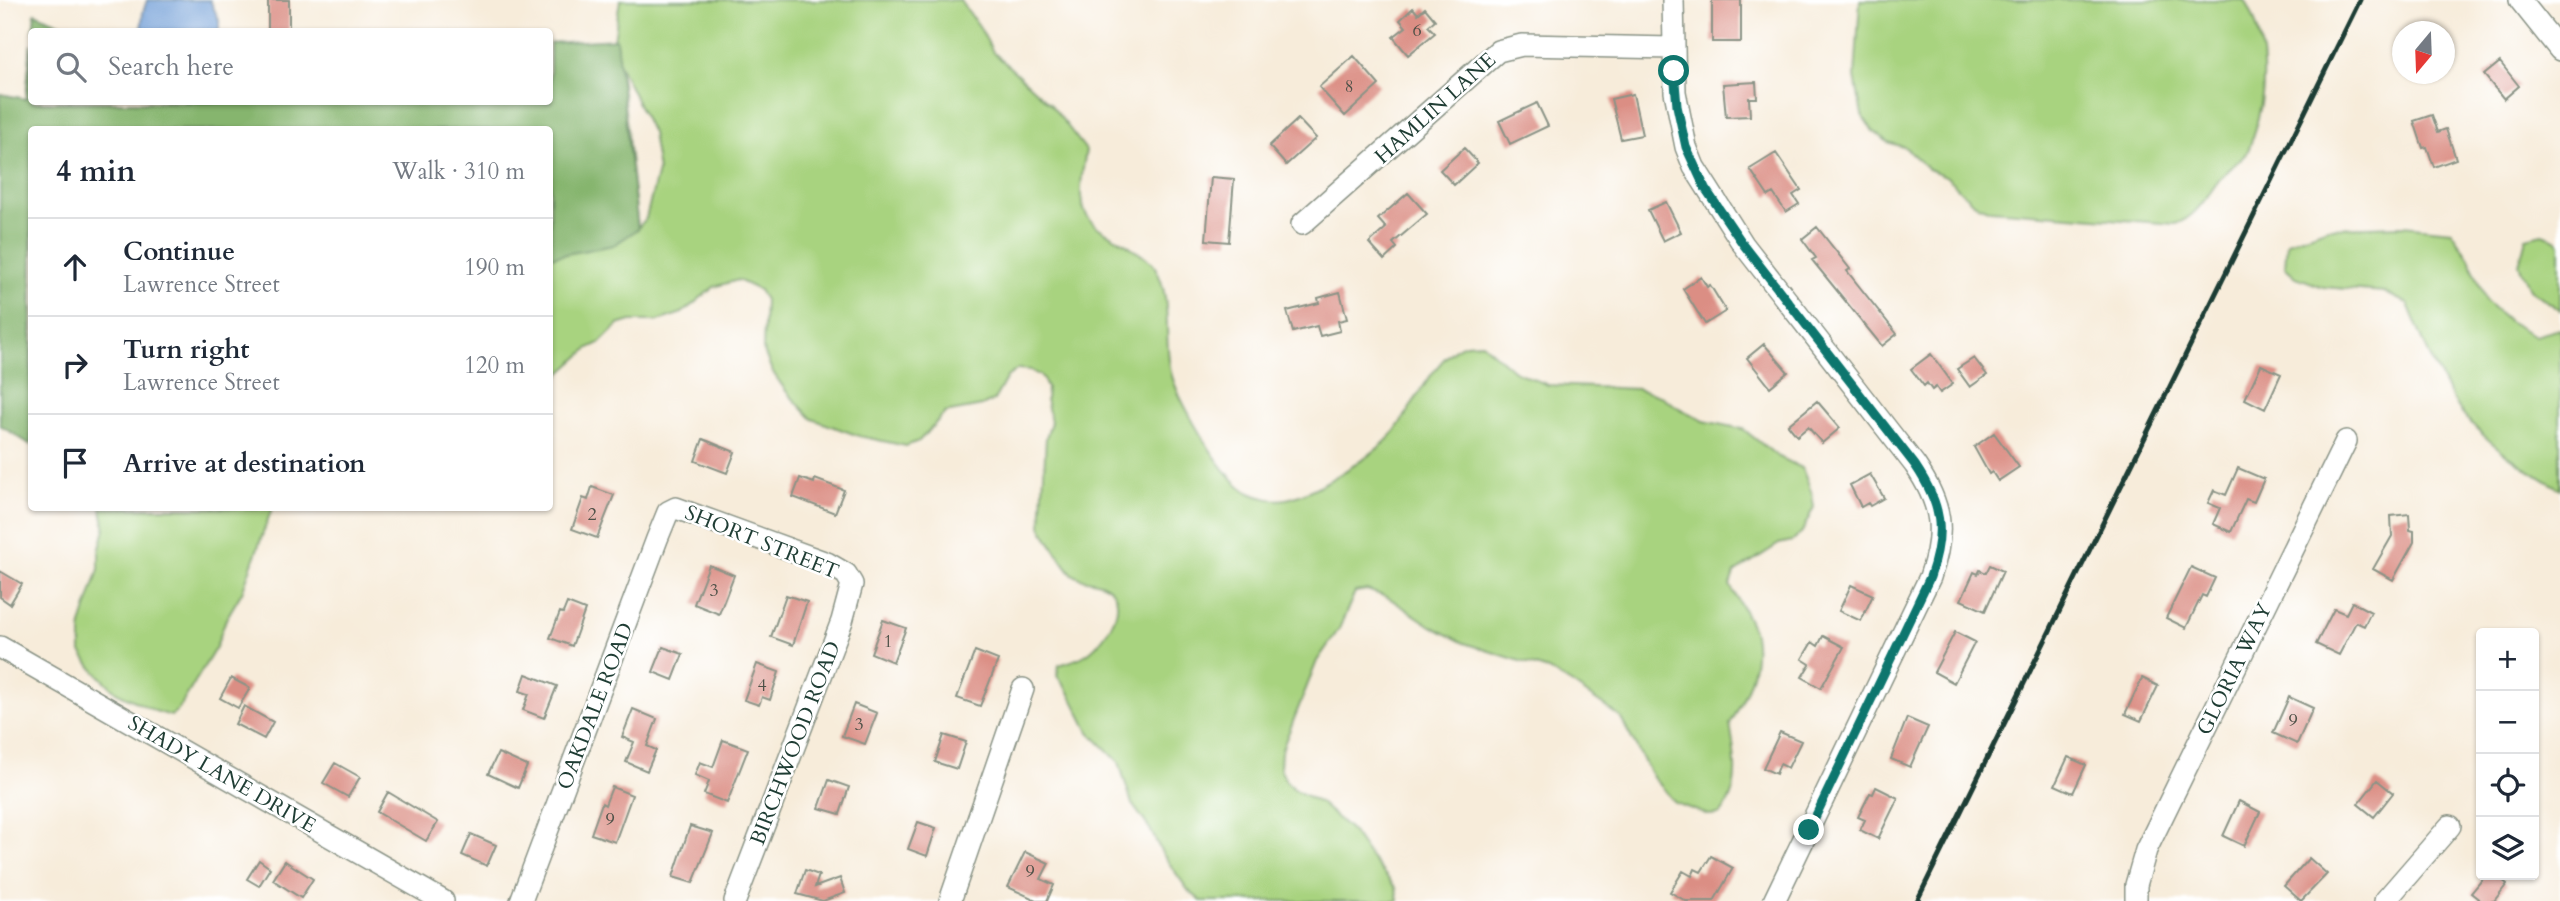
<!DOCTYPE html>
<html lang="en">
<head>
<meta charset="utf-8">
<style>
  :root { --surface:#fff; --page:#f2f2f3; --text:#1f2937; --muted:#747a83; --line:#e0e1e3 }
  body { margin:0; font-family:Cardo,serif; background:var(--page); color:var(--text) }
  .controls { position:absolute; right:21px; bottom:21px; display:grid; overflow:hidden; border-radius:7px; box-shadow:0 2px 5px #0004 }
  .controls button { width:63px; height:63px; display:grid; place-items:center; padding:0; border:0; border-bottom:2px solid var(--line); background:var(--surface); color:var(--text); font:35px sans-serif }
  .compass { position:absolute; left:2392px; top:21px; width:63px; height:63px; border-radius:50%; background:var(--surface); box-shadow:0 2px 5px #0004; rotate:199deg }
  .stop { position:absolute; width:21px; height:21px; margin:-16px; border:5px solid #0f766e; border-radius:50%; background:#fff }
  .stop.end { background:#0f766e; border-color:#fff; box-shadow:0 2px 7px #0008 }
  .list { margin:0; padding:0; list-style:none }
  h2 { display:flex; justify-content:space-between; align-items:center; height:91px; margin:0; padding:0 28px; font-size:30px }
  h2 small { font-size:23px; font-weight:400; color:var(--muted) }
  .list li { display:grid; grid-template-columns:46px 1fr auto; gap:21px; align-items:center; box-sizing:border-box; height:98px; padding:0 28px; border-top:2px solid var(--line) }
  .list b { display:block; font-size:26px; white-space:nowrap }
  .list p { margin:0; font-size:23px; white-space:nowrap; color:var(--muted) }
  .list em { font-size:23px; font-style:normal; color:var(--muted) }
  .icon { flex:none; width:38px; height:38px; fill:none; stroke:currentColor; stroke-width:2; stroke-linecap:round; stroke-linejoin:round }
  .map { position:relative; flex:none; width:2560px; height:901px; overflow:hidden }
  .search { position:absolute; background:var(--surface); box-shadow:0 2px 5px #0004; left:28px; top:28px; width:525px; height:77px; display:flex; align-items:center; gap:18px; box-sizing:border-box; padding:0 24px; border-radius:7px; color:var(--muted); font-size:26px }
  .panel { position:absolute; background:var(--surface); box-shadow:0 2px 5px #0004; left:28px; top:126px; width:525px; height:385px; border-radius:7px }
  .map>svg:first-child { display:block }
  .green { fill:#a8d37f; stroke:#64885a; stroke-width:2; fill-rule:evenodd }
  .forest { fill:#86b56e; stroke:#527951; stroke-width:2 }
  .water { fill:#6e9cd6; stroke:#466c85; stroke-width:2 }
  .building { fill:#db8e84 }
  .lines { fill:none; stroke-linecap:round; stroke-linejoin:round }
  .minor-casing { stroke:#8b9487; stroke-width:24 }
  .minor { stroke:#fff; stroke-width:21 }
  .rail { stroke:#1f3d34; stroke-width:5 }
  .route { stroke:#0f766e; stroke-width:9 }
  .labels { text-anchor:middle; stroke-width:5; stroke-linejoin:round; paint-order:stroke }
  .number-label { font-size:18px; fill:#4e5148 }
  .street-label { font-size:21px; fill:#1f3d34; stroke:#fff }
</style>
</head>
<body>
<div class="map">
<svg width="2560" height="901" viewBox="0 0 2560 901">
  <rect width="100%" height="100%" fill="#fff"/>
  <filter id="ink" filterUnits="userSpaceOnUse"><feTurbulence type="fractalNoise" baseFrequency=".0143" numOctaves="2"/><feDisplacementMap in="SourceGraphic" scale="14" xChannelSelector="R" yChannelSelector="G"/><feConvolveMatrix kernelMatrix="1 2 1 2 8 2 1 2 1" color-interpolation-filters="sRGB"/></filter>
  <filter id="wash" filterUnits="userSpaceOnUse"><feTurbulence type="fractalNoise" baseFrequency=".00686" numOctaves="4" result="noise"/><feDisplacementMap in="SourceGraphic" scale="28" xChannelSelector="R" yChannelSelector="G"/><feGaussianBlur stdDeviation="1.57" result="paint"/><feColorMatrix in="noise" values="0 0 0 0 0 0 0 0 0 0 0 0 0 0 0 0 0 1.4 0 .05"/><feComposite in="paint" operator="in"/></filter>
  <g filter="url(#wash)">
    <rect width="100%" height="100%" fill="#f7ecda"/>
    <path class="green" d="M620,0H960L979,26L993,52L1051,105L1086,150C1082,177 1072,210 1099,228C1111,236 1124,241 1135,250C1141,255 1151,260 1155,267C1174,301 1162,340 1172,376C1180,404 1224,481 1250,493C1260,498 1275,501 1286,499C1310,495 1373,456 1390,437C1409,416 1437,351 1466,344C1471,343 1477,344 1482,343L1514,371L1548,385L1638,389L1663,397L1675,406L1704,421L1743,429L1777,456L1802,468L1812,494L1814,507L1802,532L1792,541L1779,544L1734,573L1730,585C1737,600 1751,619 1754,635C1760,666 1745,698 1730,724C1735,753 1742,791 1720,814L1708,815L1675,803L1651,774L1620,717L1571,683L1548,670L1464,643L1431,626L1389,598L1367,590L1355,592L1339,629L1317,661L1281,752L1280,767L1285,780L1295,790L1320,803L1352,831L1370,857L1396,888L1398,901H1201L1188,890L1162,853L1150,829L1132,804L1119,762L1089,732L1069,692L1057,676L1059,665C1068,662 1077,660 1085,655C1101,646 1127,610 1113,592C1103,579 1086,583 1074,575C1068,571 1044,533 1041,526L1046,438L1051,422L1046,399L1047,388L1042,377L1030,370L1018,369L1007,377L994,400L982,406L945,413L919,441L906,446L859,436L812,419L786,391L772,371L763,349L765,300L759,290L738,280L714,287L682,313L658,321H631L618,325L600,343L589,348L561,373L550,387V130H32L31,445L0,425V94L26,99L31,44L32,102H550V43L614,40ZM620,66L652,133L658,171L646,218L638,228Z
      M1860,0H2245C2267,36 2268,92 2254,131C2252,138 2251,146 2247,152C2239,163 2225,171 2217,183C2205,199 2195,218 2175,224L1990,210L1973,203L1946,176L1928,169L1906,148L1888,142L1873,131L1862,115L1855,77Z
      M2403,226L2451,231L2469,258L2486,301L2508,321L2535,336L2560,329V489C2524,468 2479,439 2455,403C2435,372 2422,338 2408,304L2384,292L2323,287L2296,277L2285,267L2287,242L2328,228Z
      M2542,234L2556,239L2560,244V310L2530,289L2519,265L2526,238Z
      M101,508H272L242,592L226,619L216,647L178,710L171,716L155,711L116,692L92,668L81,652V625L99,569V552L105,529Z"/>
    <path class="forest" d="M35,13L78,31H33Z
      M616,39L638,229L614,245L550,257V130H32L31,445L0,425V94L26,99L31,44L32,102H550V43Z"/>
    <path class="water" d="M147,0H210L219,20V31H141L143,12Z"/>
    <g id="blocks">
      <path class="building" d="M268,0H289V32H268Z
        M1712,0H1741V42H1712Z
        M1413,8L1418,14L1425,8L1435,20L1428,26L1435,33L1408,55L1393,37L1406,27L1400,20Z
        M1354,56L1379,85L1345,116L1319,87Z
        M2500,62L2519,86L2504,99L2484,75Z
        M1756,82L1757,98H1749L1750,116L1726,117L1723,84Z
        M1633,94L1642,135L1621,139L1611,99Z
        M1537,103L1548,126L1510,144L1499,121Z
        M2432,115L2438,132L2446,129L2456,159L2434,167L2427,147L2423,148L2414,121Z
        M1298,119L1316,138L1286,165L1269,146Z
        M1464,148L1478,163L1454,185L1440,170Z
        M1776,153L1801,190L1793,195L1799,204L1786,212L1773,193L1768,196L1750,169Z
        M1211,177L1234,179L1229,242L1206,240Z
        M1408,193L1427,214L1393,243L1397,248L1384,260L1369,243L1386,228L1378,219Z
        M1666,202L1681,232L1663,241L1648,210Z
        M1817,227L1850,269L1847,271L1897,334L1882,346L1812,260L1816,258L1802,239Z
        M1701,277L1707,287L1710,285L1726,311L1705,324L1683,289Z
        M1340,292L1347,319L1338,321L1340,331L1320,336L1317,326L1293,332L1287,311L1319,303L1318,298Z
        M1764,344L1788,372L1770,387L1747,358Z
        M1931,354L1953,384L1940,393L1936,387L1932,390L1927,383L1924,386L1911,369Z
        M1974,358L1987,375L1970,387L1957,369Z
        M2261,365L2281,374L2265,409L2245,399Z
        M1817,401L1840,428L1822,443L1808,427L1797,436L1788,425Z
        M1994,433L2019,467L1998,481L1992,472L1989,474L1974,447Z
        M703,439L735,452L727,473L695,461Z
        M2238,468L2264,479L2254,502L2246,499L2231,532L2213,524L2220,508L2208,503L2214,490L2226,495Z
        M1870,474L1884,498L1870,506L1868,503L1861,507L1850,485Z
        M800,478L814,483L815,479L844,490L835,513L793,497Z
        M592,487L614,495L597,538L572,529L583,498L588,500Z
        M2409,514L2410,530L2414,531V542L2393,580L2373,569L2392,536L2391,516Z
        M709,565L734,575L719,614L694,604Z
        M1990,565L2003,571L1985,611L1961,600L1974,572L1978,574L1980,570L1986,573Z
        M2191,567L2215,578L2206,597L2202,595L2186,628L2166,618Z
        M0,571L22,584L10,604L0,597Z
        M1851,585L1873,595L1861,621L1839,611Z
        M786,595L807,602L793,645L771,637Z
        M2352,602L2371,612L2364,626L2356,622L2339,655L2316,644L2334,609L2346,614Z
        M567,603L585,610L572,646L550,638L560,612L563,613Z
        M883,620L906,628L893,662L871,653Z
        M1955,632L1975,642L1954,683L1934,672Z
        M1823,636L1844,647L1821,688L1802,677L1810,664L1802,659L1812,642L1818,646Z
        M663,647L683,654L673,680L653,672Z
        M975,651L998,660L980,706L957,698Z
        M757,664L779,672L770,700L762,697L759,705L744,700Z
        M526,674L557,686L544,718L523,710L529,694L520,691Z
        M231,678L250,688L238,708L220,698Z
        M2142,678L2158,686L2141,721L2125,714Z
        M2289,697L2313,708L2297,744L2273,733Z
        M854,704L877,713L865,744L842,736Z
        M244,706L273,722L264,739L235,724Z
        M633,709L657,719L647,746L656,750L647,771L626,762L634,742L622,737Z
        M1907,718L1928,727L1910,767L1891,759Z
        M1780,732L1801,741L1788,768L1780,764L1776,774L1763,768Z
        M944,735L966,742L957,769L935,762Z
        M723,740L748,749L727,803L704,794L709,781L695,775L700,762L713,767Z
        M498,753L527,766L518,788L488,774Z
        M2068,757L2086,765L2073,793L2055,785Z
        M335,763L360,777L348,797L323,783Z
        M829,780L849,787L840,814L819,808Z
        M2377,780L2393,793L2374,817L2358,804Z
        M612,787L632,795L615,842L591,834L602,803L605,805Z
        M1876,787L1898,798L1878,839L1860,830L1865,820L1858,817L1870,793L1873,794Z
        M388,792L438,822L426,841L377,812Z
        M2239,801L2260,812L2244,846L2223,836Z
        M918,822L936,828L927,856L908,849Z
        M690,826L713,833L693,883L673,877Z
        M471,834L496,845L487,866L462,855Z
        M1025,852L1049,863L1041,879L1054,885L1047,901H1038L1008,887Z
        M1711,856L1733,868L1714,901H1686L1670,892L1683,871L1692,876L1695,869L1701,872Z
        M2309,858L2327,874L2301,901L2284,886Z
        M259,860L270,868L259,886L247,879Z
        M285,861L313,879L301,898L273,880Z
        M805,870L819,875L815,887L840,878L845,893L823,901L797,894Z
        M2486,875H2496L2507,884L2494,901H2481L2471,893Z"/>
    </g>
  </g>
  <g filter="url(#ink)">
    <use href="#blocks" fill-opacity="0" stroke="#8b9487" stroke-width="2"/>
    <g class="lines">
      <defs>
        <path id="minor" d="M1673,0L1675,92L1686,147L1694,167L1743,244L1915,465C1942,505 1946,531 1930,577L1774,901
          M2520,0L2560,50
          M1302,224L1498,51L1522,45L1673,48
          M0,647L443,901
          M521,901L657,539L668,512L676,508L827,563L846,574L852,584L842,621L735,901
          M950,901L1023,689
          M2136,901V885L2146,850L2346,441
          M2385,901L2450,826"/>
      </defs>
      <use href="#minor" class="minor-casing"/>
      <use href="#minor" class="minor"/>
      <path class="rail" d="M1917,901L2360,0"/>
    </g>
  </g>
  <g class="lines" filter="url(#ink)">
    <path class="route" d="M1674,71L1677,106L1686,147L1705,188L1743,244L1915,465C1942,505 1946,531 1930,577L1809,830"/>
  </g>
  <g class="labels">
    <g class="number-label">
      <text x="1417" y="36">6</text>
      <text x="1349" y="92">8</text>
      <text x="592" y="520">2</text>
      <text x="714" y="596">3</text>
      <text x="888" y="647">1</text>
      <text x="762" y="691">4</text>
      <text x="2293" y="726">9</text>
      <text x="859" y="730">3</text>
      <text x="610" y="825">9</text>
      <text x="1030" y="877">9</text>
    </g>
    <g class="street-label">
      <text transform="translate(1435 108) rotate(-42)" y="7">HAMLIN LANE</text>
      <text transform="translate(762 542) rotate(22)" y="7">SHORT STREET</text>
      <text transform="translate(2234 669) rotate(-64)" y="7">GLORIA WAY</text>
      <text transform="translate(595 706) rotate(-69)" y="7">OAKDALE ROAD</text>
      <text transform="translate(795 743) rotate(-69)" y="7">BIRCHWOOD ROAD</text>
      <text transform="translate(222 774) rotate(30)" y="7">SHADY LANE DRIVE</text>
    </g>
  </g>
</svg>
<div class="controls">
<button>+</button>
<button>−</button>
<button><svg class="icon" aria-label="locate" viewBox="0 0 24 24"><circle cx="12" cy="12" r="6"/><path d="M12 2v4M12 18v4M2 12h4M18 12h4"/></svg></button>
<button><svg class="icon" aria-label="layers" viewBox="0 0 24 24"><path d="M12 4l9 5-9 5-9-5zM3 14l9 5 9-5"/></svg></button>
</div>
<svg class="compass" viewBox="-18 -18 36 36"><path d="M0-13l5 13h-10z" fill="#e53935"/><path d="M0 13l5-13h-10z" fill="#747a83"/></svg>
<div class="stop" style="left:1674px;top:71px"></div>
<div class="stop end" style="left:1809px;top:830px"></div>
<div class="search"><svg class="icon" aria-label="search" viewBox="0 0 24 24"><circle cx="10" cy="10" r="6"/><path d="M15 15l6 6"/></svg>Search here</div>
<section class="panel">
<h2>4 min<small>Walk · 310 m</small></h2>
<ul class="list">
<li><svg class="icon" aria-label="ahead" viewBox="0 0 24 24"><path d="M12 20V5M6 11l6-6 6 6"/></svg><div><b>Continue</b><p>Lawrence Street</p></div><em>190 m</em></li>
<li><svg class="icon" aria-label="right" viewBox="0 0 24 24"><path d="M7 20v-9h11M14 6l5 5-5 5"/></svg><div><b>Turn right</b><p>Lawrence Street</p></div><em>120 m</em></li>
<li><svg class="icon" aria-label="arrive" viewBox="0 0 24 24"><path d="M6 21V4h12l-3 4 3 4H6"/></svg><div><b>Arrive at destination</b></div></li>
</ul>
</section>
</div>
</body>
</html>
